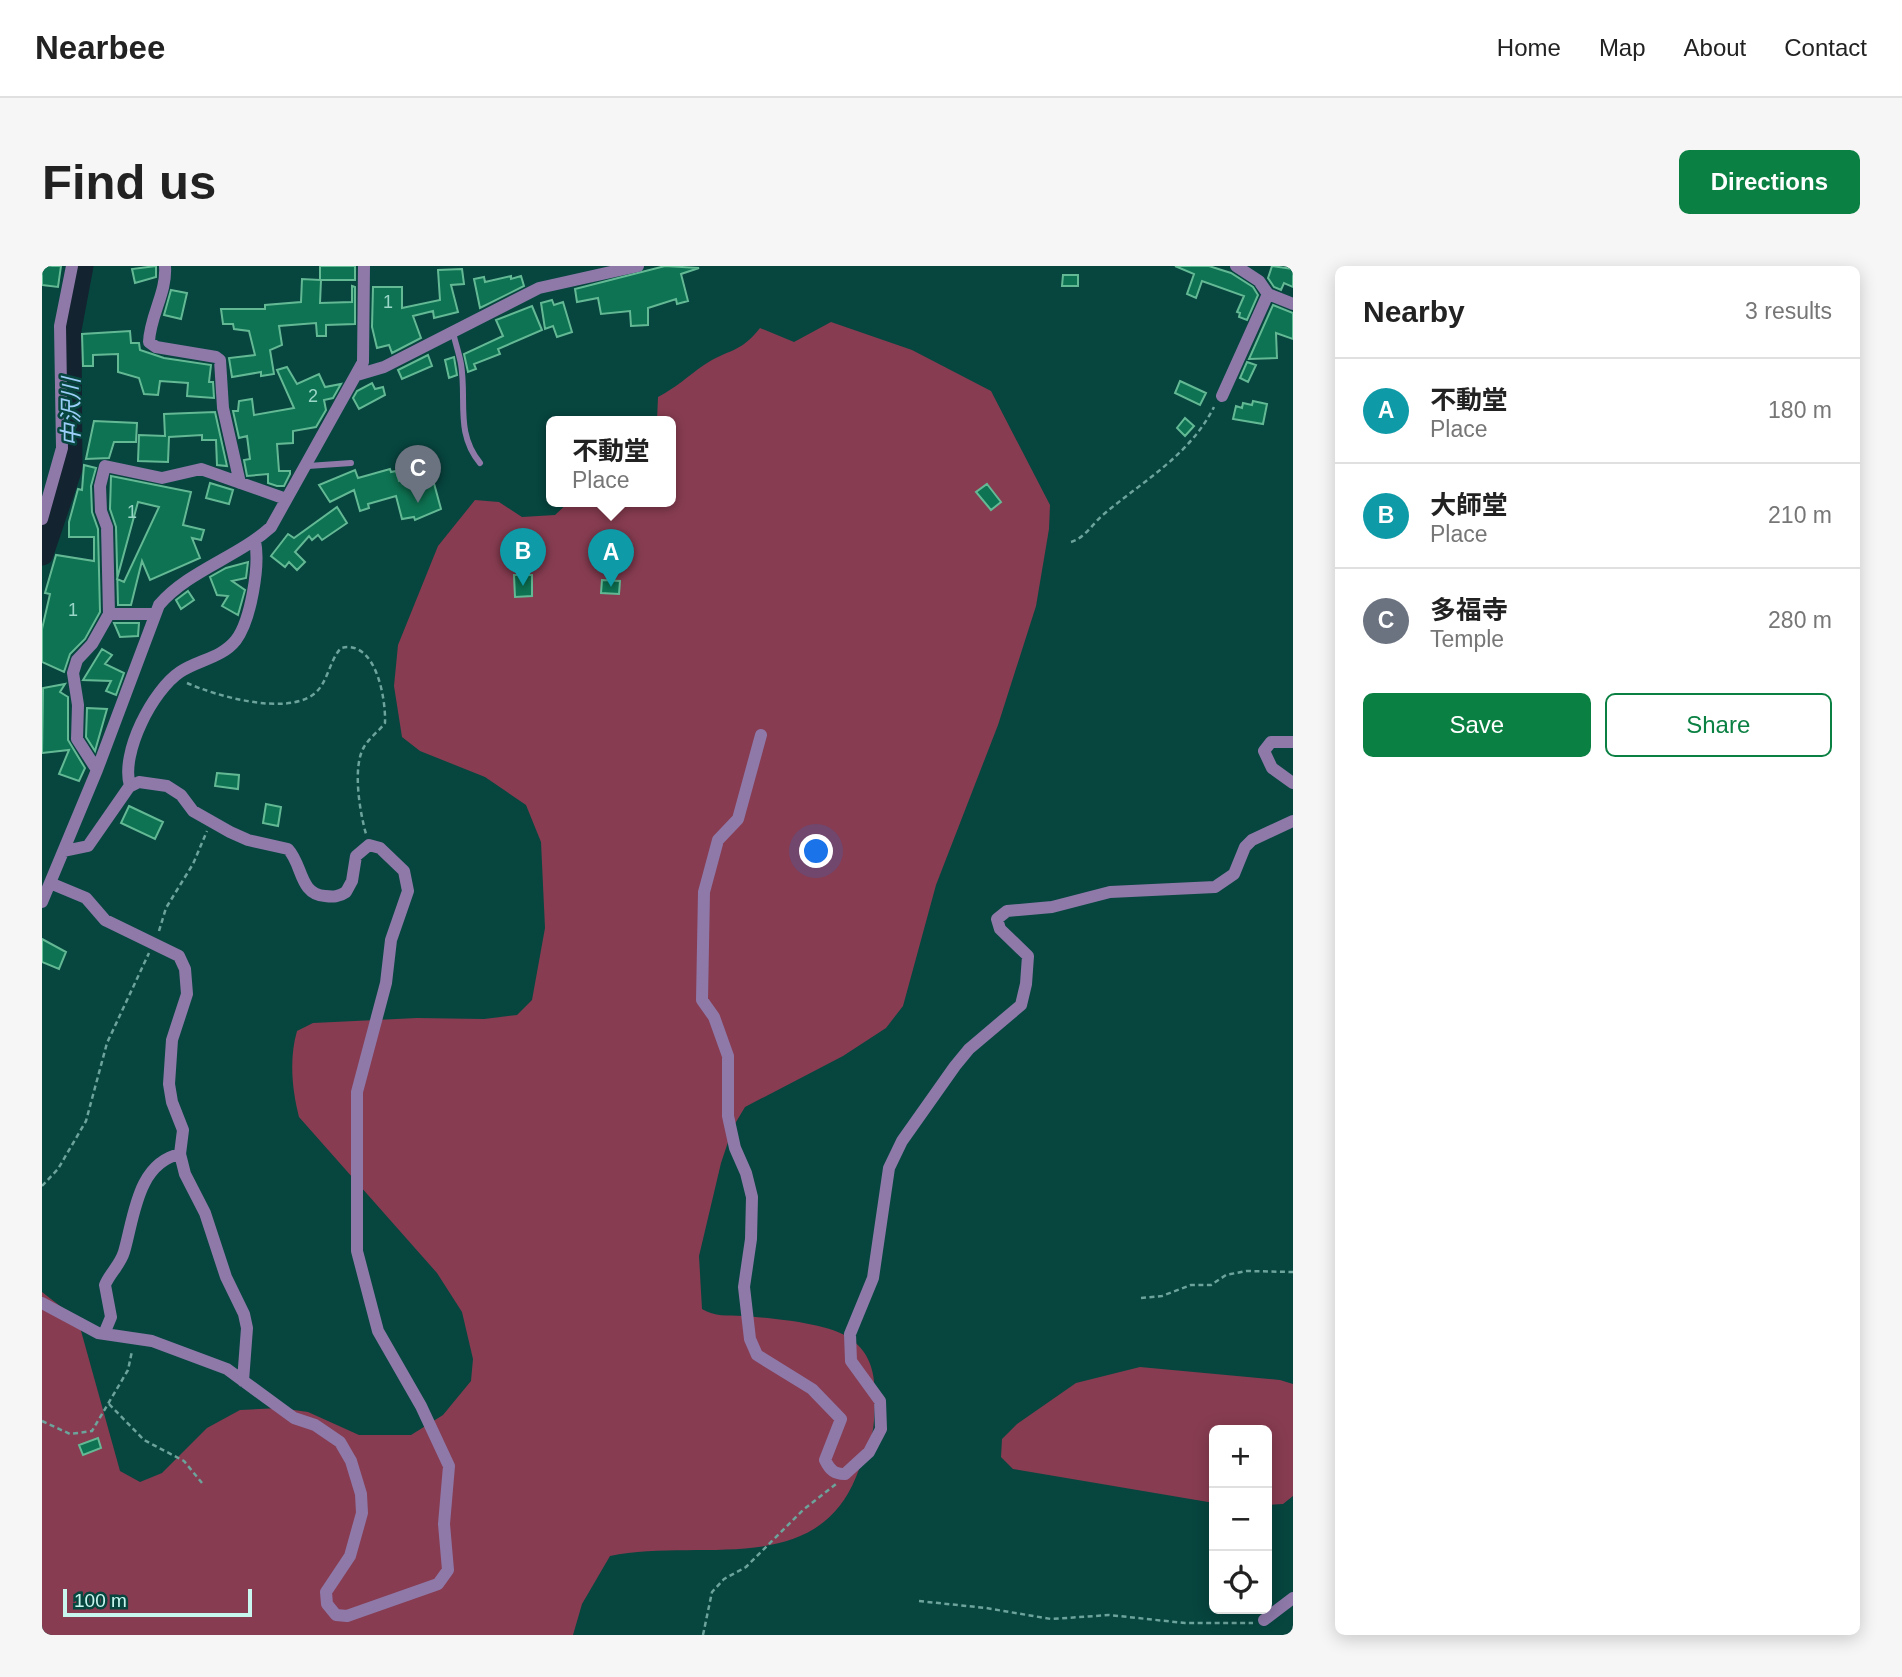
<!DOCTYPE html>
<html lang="en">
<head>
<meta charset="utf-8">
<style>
  :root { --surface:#fff; --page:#f6f6f6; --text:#222; --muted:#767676; --line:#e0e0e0; --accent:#0b8043 }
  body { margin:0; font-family:Arial,"Noto Sans JP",sans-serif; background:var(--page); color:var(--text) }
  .controls { position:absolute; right:21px; bottom:21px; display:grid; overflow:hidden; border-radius:10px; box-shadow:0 4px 18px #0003 }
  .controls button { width:63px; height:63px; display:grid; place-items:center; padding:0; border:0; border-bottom:2px solid var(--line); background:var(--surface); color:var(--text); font:35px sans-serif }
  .scale { position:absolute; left:21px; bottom:18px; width:189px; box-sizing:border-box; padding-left:7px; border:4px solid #c8f7ef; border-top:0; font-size:19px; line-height:24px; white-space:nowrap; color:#c8f7ef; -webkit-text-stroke:5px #07453f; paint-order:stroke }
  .you { position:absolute; left:775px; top:586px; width:24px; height:24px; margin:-18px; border:5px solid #fff; border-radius:50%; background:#1a73e8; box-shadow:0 0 0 10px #1a73e833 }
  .badge { display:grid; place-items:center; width:46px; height:46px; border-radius:50%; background:var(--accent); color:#fff; font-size:23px; font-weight:700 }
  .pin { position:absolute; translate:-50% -58px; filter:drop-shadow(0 2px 4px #0008) }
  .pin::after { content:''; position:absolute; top:37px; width:24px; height:21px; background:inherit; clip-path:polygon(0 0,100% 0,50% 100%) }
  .popup { position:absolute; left:504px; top:150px; width:130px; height:91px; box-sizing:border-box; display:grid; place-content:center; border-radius:10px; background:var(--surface); filter:drop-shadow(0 2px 5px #0005); font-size:23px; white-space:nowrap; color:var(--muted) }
  .popup b { font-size:26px; color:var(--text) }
  .popup::after { content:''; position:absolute; left:50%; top:100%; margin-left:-14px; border:14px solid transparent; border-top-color:var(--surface) }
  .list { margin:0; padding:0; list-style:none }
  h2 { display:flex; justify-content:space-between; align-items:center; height:91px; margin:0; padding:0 28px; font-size:30px }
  h2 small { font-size:23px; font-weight:400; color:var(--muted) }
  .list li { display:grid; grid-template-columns:46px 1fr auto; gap:21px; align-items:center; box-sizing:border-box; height:105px; padding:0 28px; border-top:2px solid var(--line) }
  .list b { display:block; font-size:26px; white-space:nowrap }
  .list p { margin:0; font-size:23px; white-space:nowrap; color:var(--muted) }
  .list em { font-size:23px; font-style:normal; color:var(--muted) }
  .actions { display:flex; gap:14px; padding:21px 28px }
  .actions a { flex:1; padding:16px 0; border:2px solid var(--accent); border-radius:10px; text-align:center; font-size:24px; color:var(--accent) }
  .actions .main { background:var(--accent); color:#fff }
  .icon { flex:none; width:38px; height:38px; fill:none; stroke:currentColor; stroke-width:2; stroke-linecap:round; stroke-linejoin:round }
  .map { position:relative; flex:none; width:1251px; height:1369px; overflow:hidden; border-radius:10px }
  header { display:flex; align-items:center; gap:42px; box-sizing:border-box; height:98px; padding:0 35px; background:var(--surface); border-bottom:2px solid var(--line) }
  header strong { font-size:33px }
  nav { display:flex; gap:38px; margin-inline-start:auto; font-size:24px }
  .intro { display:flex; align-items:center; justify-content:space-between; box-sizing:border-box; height:168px; padding:0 42px }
  h1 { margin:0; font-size:49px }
  .button { padding:18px 32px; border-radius:10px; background:var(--accent); color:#fff; font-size:24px; font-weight:700 }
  main { display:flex; gap:42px; padding:0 42px }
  aside { flex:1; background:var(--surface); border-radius:10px; box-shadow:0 4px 18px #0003 }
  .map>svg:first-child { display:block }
  .green { fill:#873c51 }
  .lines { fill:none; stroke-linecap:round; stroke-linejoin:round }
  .river { stroke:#132330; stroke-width:23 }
  .building { fill:#0e7352; stroke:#64b995; stroke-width:2; fill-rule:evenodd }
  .path { stroke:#6ca39b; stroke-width:2.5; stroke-dasharray:5 3.5; stroke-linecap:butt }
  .lane { stroke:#8e79a9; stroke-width:6 }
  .street { stroke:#8e79a9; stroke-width:12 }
  .labels { text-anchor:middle; stroke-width:5; stroke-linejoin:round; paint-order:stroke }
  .number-label { font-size:18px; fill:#9ad6c8 }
  .water-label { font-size:23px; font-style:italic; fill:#9bcdf7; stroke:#07453f }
</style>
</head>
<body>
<header>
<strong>Nearbee</strong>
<nav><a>Home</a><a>Map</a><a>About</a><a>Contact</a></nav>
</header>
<div class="intro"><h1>Find us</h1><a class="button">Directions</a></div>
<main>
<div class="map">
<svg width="1251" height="1369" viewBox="0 0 1251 1369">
  <rect width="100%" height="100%" fill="#07453f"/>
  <path class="green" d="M789,56L870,84L949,125L1008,239L1007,263L994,340L956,459L894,619L861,740L844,762L801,790L703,841L691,861L679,897L657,990L660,1043C673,1051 685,1049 701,1050C727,1052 788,1057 809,1073C837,1094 833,1124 832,1155C831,1175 821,1193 814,1211C772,1314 654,1271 568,1290L540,1338L531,1369H0V1026L36,1054L78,1205L98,1216L120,1207L165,1162L198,1144L238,1142L266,1146L317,1169H369L401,1149L429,1115L431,1093L420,1046L395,1007L257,851C250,823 247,793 255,765L271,757L375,752L442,753L475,749L490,734L503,662L499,576L484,539L443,511L378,485L360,471L352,420L356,379L396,280L433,234L457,236L480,251L513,249L528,235H628V155H615L616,131C635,121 646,110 662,99C686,83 699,87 718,62L752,76Z
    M1098,1101L1238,1114L1251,1118V1230L1241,1238L1225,1239V1164H1172V1237L971,1203L959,1191L960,1173L975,1158L1034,1117Z"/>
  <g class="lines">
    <path class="river" d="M0,288L29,202L28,64L40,0"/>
  </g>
  <path class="building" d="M0,0H19L16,21L0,19Z
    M114,0V11L93,17L90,3Z
    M278,0H313V14H279L278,37L310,36V20L313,21V58L284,59V70H275L274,57L237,60L240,79L228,84L232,108L219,110V106L190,111L187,92L213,89L207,65L192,63L191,58H181L179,43H223V39L259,36L260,13L278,14Z
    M623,0L657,2L639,8L646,35L635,38L634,33L606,42V59L589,60L588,45L559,48L556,32L535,36L533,23Z
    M1133,0H1167L1189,7L1211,21L1216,29L1205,54L1197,51L1198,47L1195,46L1202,30L1160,15L1154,32L1145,28L1152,8Z
    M1230,0L1251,3V21L1242,17L1239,24L1232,21L1226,12Z
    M420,3L422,18L409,19L416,46L392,52L391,45L371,50L379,72L350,87L347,79L335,82L330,61L331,21H360V42L398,34L396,4Z
    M1021,9H1036V20H1020Z
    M469,10V13L479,10L482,20L438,42L432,13L442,11L443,16Z
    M129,24L145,27L139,53L122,49Z
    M510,34L512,39L521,36L530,66L515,71L511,60L503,63L499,37Z
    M1231,39L1251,47V73L1234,67L1235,92L1207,93Z
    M490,40L500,64L456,83L458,88L432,98L434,103L426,106L422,88L461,70L454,54Z
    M88,65L89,77H97L98,84L122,92L169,99L167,116H171L172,132L145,130L146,117L118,115L116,129L102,128L97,112L76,106V88L51,89V100H41L40,68Z
    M386,89L390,100L360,113L356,104Z
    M412,91L415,109L407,112L403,94Z
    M1205,96L1214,99L1206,116L1198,112Z
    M245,101L255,118L277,108L283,121L299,118L291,132L282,134L284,144L274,161L251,165V177L235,178L237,205H248V208L242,220H235L226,217V208L205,210L202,194L208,193L205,170L197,172L191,145H196L197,135L210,133L212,149L252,142L235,104Z
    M1138,115L1164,127L1158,139L1133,127Z
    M330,117L333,123L341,121L343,129L317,143L311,132L315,125Z
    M1211,135L1225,138L1221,158L1191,153L1194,140L1200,142L1201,137L1210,139Z
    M173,146L185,200L175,199L174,174H160V169L127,171L126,196L96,195L97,169L123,170L122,148Z
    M1143,152L1152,160L1143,170L1135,162Z
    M52,155L95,157L94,176H72L67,192L44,193Z
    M42,199L54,202L49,220L50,246L56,263L58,346L43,373L28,388L22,406L0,396V363L8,328L3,327L14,289L52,295V271H27V256L36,223L40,224Z
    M348,203L349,206L354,205L357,215L390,210L399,243L373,254L372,251L360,253L354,230L326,238L327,242L318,245L312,224L288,236L277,219L313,204L316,212Z
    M69,210L149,226L141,259L162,264L159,274L150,272L158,292L108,314L100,295L89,339H76L74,261L68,243ZM96,236L117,241L82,316L75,313Z
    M168,217L191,224L187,238L164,232Z
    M945,218L959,236L949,244L934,226Z
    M295,241L305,257L280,274L276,269L270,274L267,270L253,286L263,296L255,304L247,296L243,301L229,290L246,268L252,272Z
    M206,296L204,312L190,315L203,324L196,349L180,340L186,330L175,329L168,311L184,302Z
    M472,309H490V330L473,331Z
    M560,314L578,315L577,328L559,327Z
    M146,325L152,334L139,343L134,334Z
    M72,357H97L96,370L78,371Z
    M60,383L70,389L63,398L82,407L74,429L64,425L69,415L41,414Z
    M23,418L18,426L26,431V474L43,502L37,515L17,508L27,484L0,487L1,422Z
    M45,442L65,443L53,485L44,471Z
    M175,507L197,509L196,523L173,520Z
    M224,538L239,541L236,560L221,557Z
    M87,540L121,556L113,573L79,557Z
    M0,673L24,686L17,703L0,696Z
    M56,1172L59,1182L41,1189L37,1179Z"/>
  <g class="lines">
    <path class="path" d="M1029,276C1043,272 1051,257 1062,248C1102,214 1147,190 1172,141
      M145,417C174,430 244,450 272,428C286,417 287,395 299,382C334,373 344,433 343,457C337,465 327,472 322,481C310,501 318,547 324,568
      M117,665L124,642L151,598L165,565
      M0,920L16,903L44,855L65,777L107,687
      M1099,1032L1120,1030L1149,1019H1169L1184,1009L1204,1005L1251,1006
      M67,1138L102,1174L142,1195L160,1217
      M0,1155L28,1168L50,1165L86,1104L90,1085
      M877,1335L944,1342L1009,1353L1067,1349L1143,1357H1211
      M661,1369L670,1326L682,1313L704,1301L761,1244L794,1218"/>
    <path class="lane" d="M411,66C413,76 417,87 419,98C425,134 413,167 438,197
      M266,200L309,197"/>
    <path class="street" d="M123,0C125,27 108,49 107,76L114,81L174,91L178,94L181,142L198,217
      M1194,0L1217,15L1226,28L1251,38
      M315,109L342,101L497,22L596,0
      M1180,130L1226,28
      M0,253L20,182L18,60L30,0
      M67,348H113
      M719,469L696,553L676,574L662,626L660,734L672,751L686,790V850L693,882L704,907L710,931L709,973L702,1021L708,1073L715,1089L770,1123L799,1153L783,1194C788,1204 792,1208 803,1208L827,1186L839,1163L838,1135L809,1095L808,1068L831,1012L847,902L860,875L913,800L927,783L979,739L984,718L986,690L958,663L955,653L965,645L1010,641L1068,626L1173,621L1192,608L1203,581L1210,574L1251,555
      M1251,476H1229L1222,485L1230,502L1251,517
      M55,504L35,473L36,439L31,407L35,394L50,378L67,348L65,261L59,245L58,220L63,200L120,212L159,203L244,233
      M88,520C78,487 111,424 138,406C156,394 180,392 194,374C209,354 218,299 213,275
      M8,617L44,632L63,654L137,690L143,703L145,728L130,774L127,818L130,836L141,864L138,888L143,908L163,947L184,1011L202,1048L205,1062L201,1115
      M0,636L55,504L117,339C146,305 196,291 229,261L321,96L322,0
      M0,1037L56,1067L110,1075L185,1103L252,1152L273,1159L298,1176L309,1195L319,1228L320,1247L308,1290L284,1326L285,1338L294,1349L305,1350L396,1318L406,1304L402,1258L407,1200L379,1140L336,1065L315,985V826L344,717L349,674L366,625L362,605L338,582L327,579L314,590L310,615L304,626C297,631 291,631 283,630C257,628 261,599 246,583L206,574L188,566L151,545L139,529L125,520L97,516L87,521L46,580L22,585
      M62,1068L69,1051L63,1019C68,1007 78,999 82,986C92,952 95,897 138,888
      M1222,1354L1251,1332"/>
  </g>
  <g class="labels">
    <g class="number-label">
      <text x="346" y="42">1</text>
      <text x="271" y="136">2</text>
      <text x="90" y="252">1</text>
      <text x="31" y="350">1</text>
    </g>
    <g class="water-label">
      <text transform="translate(29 146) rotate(-90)" y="8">中沢川</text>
    </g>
  </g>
</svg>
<div class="controls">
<button>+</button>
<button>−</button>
<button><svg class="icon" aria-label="locate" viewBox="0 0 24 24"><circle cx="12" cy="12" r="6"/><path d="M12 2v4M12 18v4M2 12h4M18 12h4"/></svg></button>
</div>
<div class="scale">100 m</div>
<div class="you"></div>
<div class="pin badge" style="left:569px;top:321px;background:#0f9aa8">A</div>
<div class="popup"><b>不動堂</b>Place</div>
<div class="pin badge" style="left:481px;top:320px;background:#0f9aa8">B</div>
<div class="pin badge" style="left:376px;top:237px;background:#6b7280">C</div>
</div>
<aside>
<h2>Nearby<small>3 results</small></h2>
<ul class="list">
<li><span class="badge" style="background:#0f9aa8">A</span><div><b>不動堂</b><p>Place</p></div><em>180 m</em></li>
<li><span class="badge" style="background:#0f9aa8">B</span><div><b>大師堂</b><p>Place</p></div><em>210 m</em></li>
<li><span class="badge" style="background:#6b7280">C</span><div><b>多福寺</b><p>Temple</p></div><em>280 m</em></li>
</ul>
<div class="actions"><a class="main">Save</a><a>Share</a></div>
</aside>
</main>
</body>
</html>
